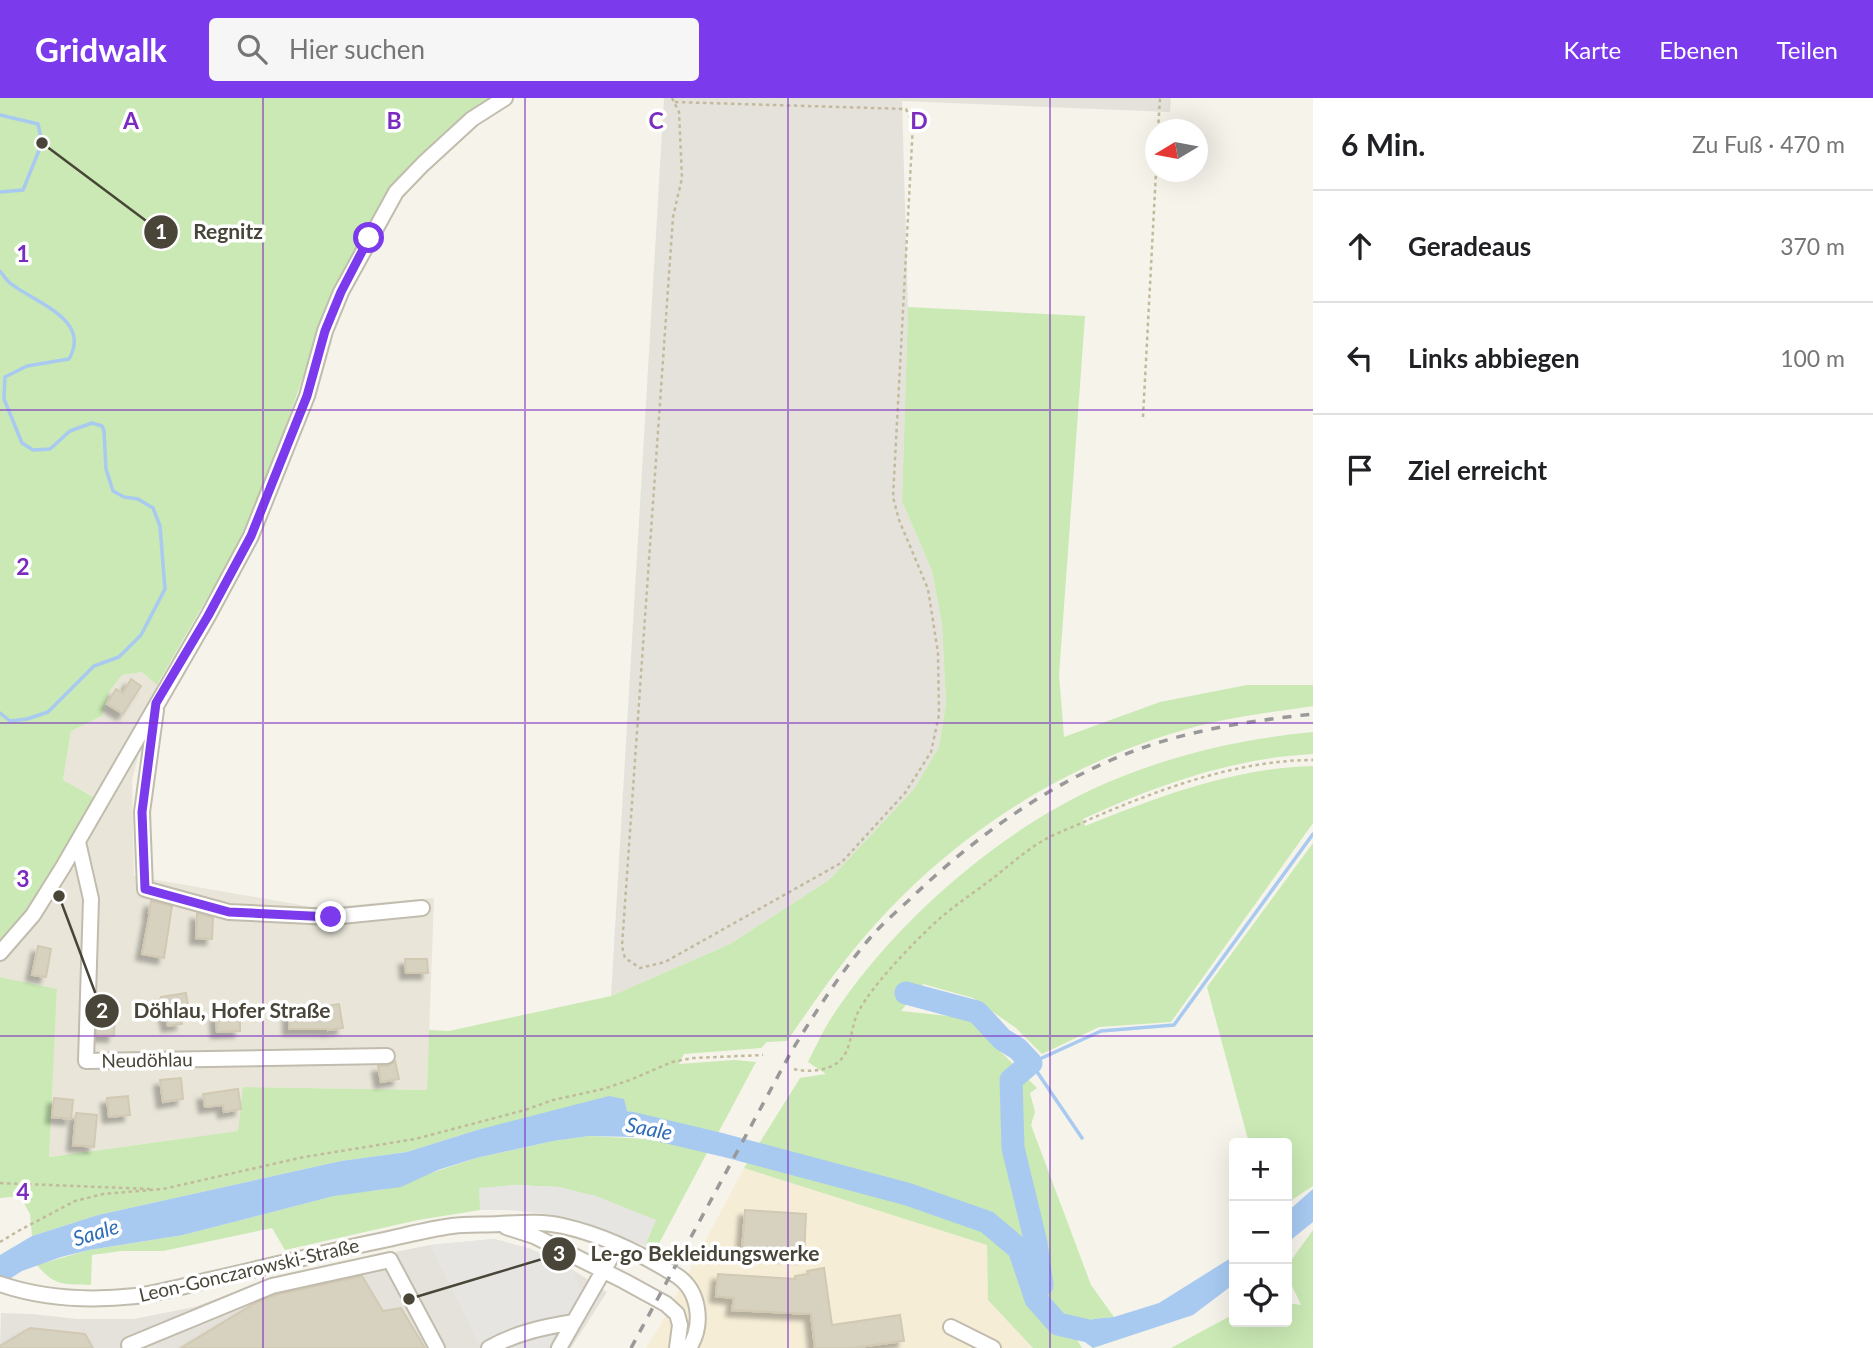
<!DOCTYPE html>
<html lang="de">
<head>
<meta charset="utf-8">
<style>
  :root { --surface:#fff; --page:#f6f6f6; --text:#202124; --muted:#757577; --line:#e0e0e0; --accent:#7c3aed }
  body { margin:0; font-family:Lato,sans-serif; background:var(--page); color:var(--text) }
  .controls { position:absolute; right:21px; bottom:21px; display:grid; overflow:hidden; border-radius:7px; box-shadow:0 7px 28px #0002 }
  .controls button { width:63px; height:63px; display:grid; place-items:center; padding:0; border:0; border-bottom:2px solid var(--line); background:var(--surface); color:var(--text); font:35px sans-serif }
  .compass { position:absolute; left:1145px; top:21px; width:63px; height:63px; border-radius:50%; background:var(--surface); box-shadow:0 7px 28px #0002; rotate:260deg }
  .stop { position:absolute; width:21px; height:21px; margin:-16px; border:5px solid #7c3aed; border-radius:50%; background:#fff }
  .stop.end { background:#7c3aed; border-color:#fff; box-shadow:0 2px 7px #0008 }
  .list { margin:0; padding:0; list-style:none }
  h2 { display:flex; justify-content:space-between; align-items:center; height:91px; margin:0; padding:0 28px; font-size:30px }
  h2 small { font-size:23px; font-weight:400; color:var(--muted) }
  .list li { display:grid; grid-template-columns:46px 1fr auto; gap:21px; align-items:center; box-sizing:border-box; height:112px; padding:0 28px; border-top:2px solid var(--line) }
  .list b { display:block; font-size:26px; white-space:nowrap }
  .list em { font-size:23px; font-style:normal; color:var(--muted) }
  .icon { flex:none; width:38px; height:38px; fill:none; stroke:currentColor; stroke-width:2; stroke-linecap:round; stroke-linejoin:round }
  .map { position:relative; flex:none; width:1313px; height:1250px; overflow:hidden }
  header { display:flex; align-items:center; gap:42px; box-sizing:border-box; height:98px; padding:0 35px; background:var(--accent); color:#fff }
  header strong { font-size:33px }
  nav { display:flex; gap:38px; margin-inline-start:auto; font-size:24px }
  .search { width:490px; height:63px; background:var(--page); display:flex; align-items:center; gap:18px; box-sizing:border-box; padding:0 24px; border-radius:7px; color:var(--muted); font-size:26px }
  main { display:flex }
  aside { flex:1; background:var(--surface) }
  .map>svg:first-child { display:block }
  .residential { fill:#e9e6d9 }
  .commercial { fill:#f6edd6 }
  .industrial { fill:#e5e2dc }
  .green { fill:#cae9b4 }
  .parking { fill:#e7e5e2 }
  .water { fill:#a8caf1 }
  .lines { fill:none; stroke-linecap:round; stroke-linejoin:round }
  .stream { stroke:#a8caf1; stroke-width:3.5 }
  .river { stroke:#a8caf1; stroke-width:23 }
  .building { fill:#d7d1c0; stroke:#d2c9b3; stroke-width:2; filter:url(#shadow) }
  .minor-casing { stroke:#c1bcad; stroke-width:18 }
  .path { stroke:#c3ba9e; stroke-width:2.5; stroke-dasharray:3.5 3.5; stroke-linecap:butt }
  .minor { stroke:#fff; stroke-width:14 }
  .rail { stroke:#999; stroke-width:3.5; stroke-dasharray:9 9; stroke-linecap:butt }
  .route { stroke:#7c3aed; stroke-width:9 }
  .grid { fill:none; stroke:#7b2cbf; stroke-width:2; stroke-opacity:0.55 }
  .labels { text-anchor:middle; stroke-width:7; stroke-linejoin:round; paint-order:stroke }
  .street-label { font-size:19px; fill:#494538; stroke:#fff }
  .water-label { font-size:21px; font-style:italic; fill:#306db7; stroke:#fff }
  .grid-label { font-size:23px; text-anchor:middle; font-weight:bold; fill:#7b2cbf; stroke:#fff; stroke-width:7; stroke-linejoin:round; paint-order:stroke }
  .leader { fill:none; stroke:#494538; stroke-width:2.5 }
  .callout-dot { fill:#494538; stroke:#fff; stroke-width:2.5 }
  .mark-label { font-size:21px; text-anchor:middle; font-weight:bold; fill:#fff }
  .callout-label { font-size:21px; text-anchor:middle; font-weight:bold; fill:#494538; stroke:#fff; stroke-width:7; stroke-linejoin:round; paint-order:stroke }
</style>
</head>
<body>
<header>
<strong>Gridwalk</strong>
<div class="search"><svg class="icon" aria-label="search" viewBox="0 0 24 24"><circle cx="10" cy="10" r="6"/><path d="M15 15l6 6"/></svg>Hier suchen</div>
<nav><a>Karte</a><a>Ebenen</a><a>Teilen</a></nav>
</header>
<main>
<div class="map">
<svg width="1313" height="1250" viewBox="0 0 1313 1250">
  <defs>
    <filter id="shadow"><feDropShadow dx="-6" dy="6" stdDeviation="2" flood-color="#0004"/></filter>
  </defs>
  <rect width="100%" height="100%" fill="#f5f3ea"/>
  <path class="residential" d="M142,574L157,587L132,682L134,778L318,810L434,800L427,992L244,989L239,1033L48,1059L57,891L0,879V856L98,701L63,682L71,633L102,618L109,594L122,577Z"/>
  <path class="commercial" d="M744,1070L987,1147L988,1202L1033,1250H646L660,1228Z"/>
  <path class="industrial" d="M664,0H1171L1170,14L902,3L908,209L902,403L932,473L942,526L946,605L939,649L914,691L829,782L730,846L611,898Z
    M494,1141L531,1151L573,1172L607,1194L571,1250H0L1,1215L32,1216L77,1221H134L194,1209L249,1189L350,1163L430,1147Z"/>
  <path class="green" d="M0,0H498L387,104L317,240L247,437L209,497L157,587L142,574L122,577L109,594L102,618L71,633L63,682L99,702L0,856Z
    M908,209L1085,218L1059,577L1064,639L1160,604L1247,587H1313V608C1275,614 1236,618 1198,628C1069,662 953,736 866,837C837,870 812,907 787,943L767,944L761,950L684,956L679,966L734,962L756,964L717,1037L647,1020L627,1013L623,1001L477,1032L407,1054L341,1063L98,1117L32,1138L30,1116L20,1098L0,1100V879L57,891L49,1059L238,1033L243,989L427,992L429,932L449,933L611,898L730,846L829,782L914,691L939,649L946,605L942,526L932,473L902,403Z
    M1313,634V656C1233,660 1156,687 1083,721L1085,728C1158,699 1233,670 1313,668V725L1171,924L1099,929L1042,956L1016,930L973,900L923,886L901,913L976,921L998,951L1037,990L1030,995L1035,1014L1031,1027L1091,1187L1114,1219L1093,1221L1071,1232L1082,1250H1033L988,1202L987,1147L744,1070L800,980L826,976L808,964C815,950 822,935 830,922C891,827 1000,731 1104,686C1171,657 1240,641 1313,634Z
    M1313,745V1088L1287,1105V1045H1249L1207,889Z
    M589,1038L665,1042L709,1051L655,1153L645,1148L655,1122L559,1089L515,1087L480,1091V1112L418,1122L285,1152L272,1130L163,1153H121L92,1157L91,1187C65,1186 55,1189 37,1167L89,1152L183,1137L334,1098L358,1094L381,1092L476,1060L553,1043Z
    M1313,1132V1250H1171L1234,1216V1224H1263L1264,1226L1265,1224H1287V1205L1301,1207L1287,1177V1168Z"/>
  <path class="parking" d="M515,1087L559,1089L596,1098L656,1122L645,1148L581,1123L546,1116L509,1112H480L479,1090Z
    M494,1141L531,1151L573,1172L581,1192L549,1250H481L430,1147Z"/>
  <path class="water" d="M609,998L624,1001L634,1039L589,1038L553,1043L476,1060L438,1072L401,1089L334,1098L183,1137L89,1152L61,1159L22,1173L0,1187V1157L32,1138L98,1117L341,1063L407,1054L477,1032Z
    M1313,1091V1124L1287,1145V1114Z
    M1234,1158V1186L1193,1217L1093,1250L1070,1233L1093,1221L1114,1219L1159,1205Z"/>
  <g class="lines">
    <path class="stream" d="M0,17L38,26L42,45L23,92L0,94
      M0,173C3,177 6,182 10,185C35,205 92,221 69,261L27,268L5,279L4,301L22,345L33,352L50,351L70,333L92,325L102,328L104,333L106,371L113,393L124,399L138,401L153,410L160,428L165,491L141,537L119,559L94,568L48,614L27,621L10,623L0,615
      M1082,1040L1031,965L1101,933L1174,927L1313,736"/>
    <path class="river" d="M906,895L977,914L1002,941L1018,951L1031,965L1011,982L1013,1050L1036,1145L1042,1187
      M599,1024L630,1025L723,1047L907,1096L987,1124L1019,1151L1036,1201L1058,1226L1097,1235L1105,1232"/>
  </g>
  <path class="building" d="M131,581L141,588L123,616L107,606L116,591L123,595Z
    M151,803L172,808L164,860L142,856L150,814H149Z
    M197,815L213,820L212,841L196,840Z
    M38,848L51,851L46,879L32,877Z
    M405,861H427L428,875H406Z
    M186,895L188,908L179,910L182,926L168,928L161,899Z
    M339,906L343,930L328,932V931H289V915H325L324,908Z
    M97,913H115L114,938L96,937Z
    M240,916V933L217,934L216,917Z
    M395,963L399,981L381,984L378,968H388Z
    M181,980L183,1001L163,1004L160,982Z
    M238,991L241,1011L224,1014L223,1007L205,1009L203,996Z
    M128,998L130,1017L109,1019L107,1000Z
    M54,1000L73,1002L71,1021L52,1019Z
    M76,1015L97,1017L94,1049L73,1047Z
    M745,1112L806,1116L804,1158L742,1153Z
    M824,1170L832,1227L900,1217L904,1243L851,1250H815L811,1216L732,1212L734,1200L716,1198L718,1176L795,1181V1178L808,1176L807,1173Z
    M362,1178L383,1213L401,1210L425,1250H181L257,1204L275,1197Z
    M30,1230L85,1236L93,1250H0V1248Z"/>
  <g class="lines">
    <defs>
      <path id="minor" d="M156,612L142,714L145,791L229,814L331,819L422,810
        M78,744L91,801L86,963L387,958
        M0,855L33,817L63,769L208,518L251,438L307,298L325,233L341,194L396,94L423,66L472,21L505,0
        M506,1129L534,1138L624,1183L666,1206L677,1216L680,1227L677,1250
        M0,1186C44,1201 90,1203 136,1198C160,1195 185,1188 209,1182C267,1169 325,1154 384,1142C407,1137 429,1131 452,1128C468,1126 483,1127 499,1126C521,1125 541,1123 563,1128C603,1137 640,1155 674,1176C700,1191 704,1226 689,1250
        M951,1229L993,1250
        M129,1247L272,1188L390,1162L437,1250
        M489,1250C516,1235 543,1229 574,1224
        M559,1250L618,1147"/>
    </defs>
    <use href="#minor" class="minor-casing"/>
    <path class="path" d="M672,0L679,14L682,80L673,119L622,848L625,860L640,870L665,864L841,765L905,695L931,654L939,617L938,555L928,491L899,422L893,399L913,26L906,11L674,4
      M1158,32L1160,0
      M1143,319L1156,74
      M794,971C808,975 833,973 843,959C852,947 851,928 858,914C874,885 913,845 938,822C956,806 978,792 997,777C1012,765 1028,751 1044,742C1058,734 1074,729 1088,722C1157,692 1237,662 1313,662
      M0,1085L150,1091
      M0,1144L20,1132L75,1103L103,1096L163,1091L304,1059L415,1041L525,1012L553,1002L603,991L630,982L672,964L693,960L763,957"/>
    <use href="#minor" class="minor"/>
    <path class="rail" d="M631,1250L791,954C815,915 840,875 870,840C881,827 895,815 908,803C974,739 1054,681 1142,650C1196,631 1256,622 1313,616"/>
  </g>
  <g class="lines">
    <path class="route" d="M331,819L229,814L145,791L142,714L156,605L208,518L251,438L307,298L325,233L341,194L369,140"/>
  </g>
  <path class="grid" d="M263,0V1250M525,0V1250M788,0V1250M1050,0V1250M0,312H1313M0,625H1313M0,938H1313"/>
  <g class="labels">
    <g class="street-label">
      <text transform="translate(147 962) rotate(-1)" y="7">Neudöhlau</text>
      <text transform="translate(249 1172) rotate(-13)" y="7">Leon-Gonczarowski-Straße</text>
    </g>
    <g class="water-label">
      <text transform="translate(649 1031) rotate(11)" y="7">Saale</text>
      <text transform="translate(96 1135) rotate(-17)" y="7">Saale</text>
    </g>
  </g>
  <g class="grid-label">
    <text x="131" y="31">A</text>
    <text x="394" y="31">B</text>
    <text x="656" y="31">C</text>
    <text x="919" y="31">D</text>
    <text x="23" y="164">1</text>
    <text x="23" y="477">2</text>
    <text x="23" y="789">3</text>
    <text x="23" y="1102">4</text>
  </g>
  <path class="leader" d="M42 45L161 134M59 798L102 913M409 1201L559 1156"/>
  <g class="callout-dot">
    <circle cx="42" cy="45" r="7"/>
    <circle cx="59" cy="798" r="7"/>
    <circle cx="409" cy="1201" r="7"/>
    <circle cx="161" cy="134" r="18"/>
    <circle cx="102" cy="913" r="18"/>
    <circle cx="559" cy="1156" r="18"/>
  </g>
  <g class="mark-label">
    <text x="161" y="141">1</text>
    <text x="102" y="920">2</text>
    <text x="559" y="1163">3</text>
  </g>
  <g class="callout-label">
    <text x="228" y="141">Regnitz</text>
    <text x="232" y="920">Döhlau, Hofer Straße</text>
    <text x="705" y="1163">Le-go Bekleidungswerke</text>
  </g>
</svg>
<div class="controls">
<button>+</button>
<button>−</button>
<button><svg class="icon" aria-label="locate" viewBox="0 0 24 24"><circle cx="12" cy="12" r="6"/><path d="M12 2v4M12 18v4M2 12h4M18 12h4"/></svg></button>
</div>
<svg class="compass" viewBox="-18 -18 36 36"><path d="M0-13l5 13h-10z" fill="#e53935"/><path d="M0 13l5-13h-10z" fill="#757577"/></svg>
<div class="stop" style="left:369px;top:140px"></div>
<div class="stop end" style="left:331px;top:819px"></div>
</div>
<aside>
<h2>6 Min.<small>Zu Fuß · 470 m</small></h2>
<ul class="list">
<li><svg class="icon" aria-label="ahead" viewBox="0 0 24 24"><path d="M12 20V5M6 11l6-6 6 6"/></svg><div><b>Geradeaus</b></div><em>370 m</em></li>
<li><svg class="icon" aria-label="left" viewBox="0 0 24 24"><path d="M17 20v-9H6M10 6l-5 5 5 5"/></svg><div><b>Links abbiegen</b></div><em>100 m</em></li>
<li><svg class="icon" aria-label="arrive" viewBox="0 0 24 24"><path d="M6 21V4h12l-3 4 3 4H6"/></svg><div><b>Ziel erreicht</b></div></li>
</ul>
</aside>
</main>
</body>
</html>
